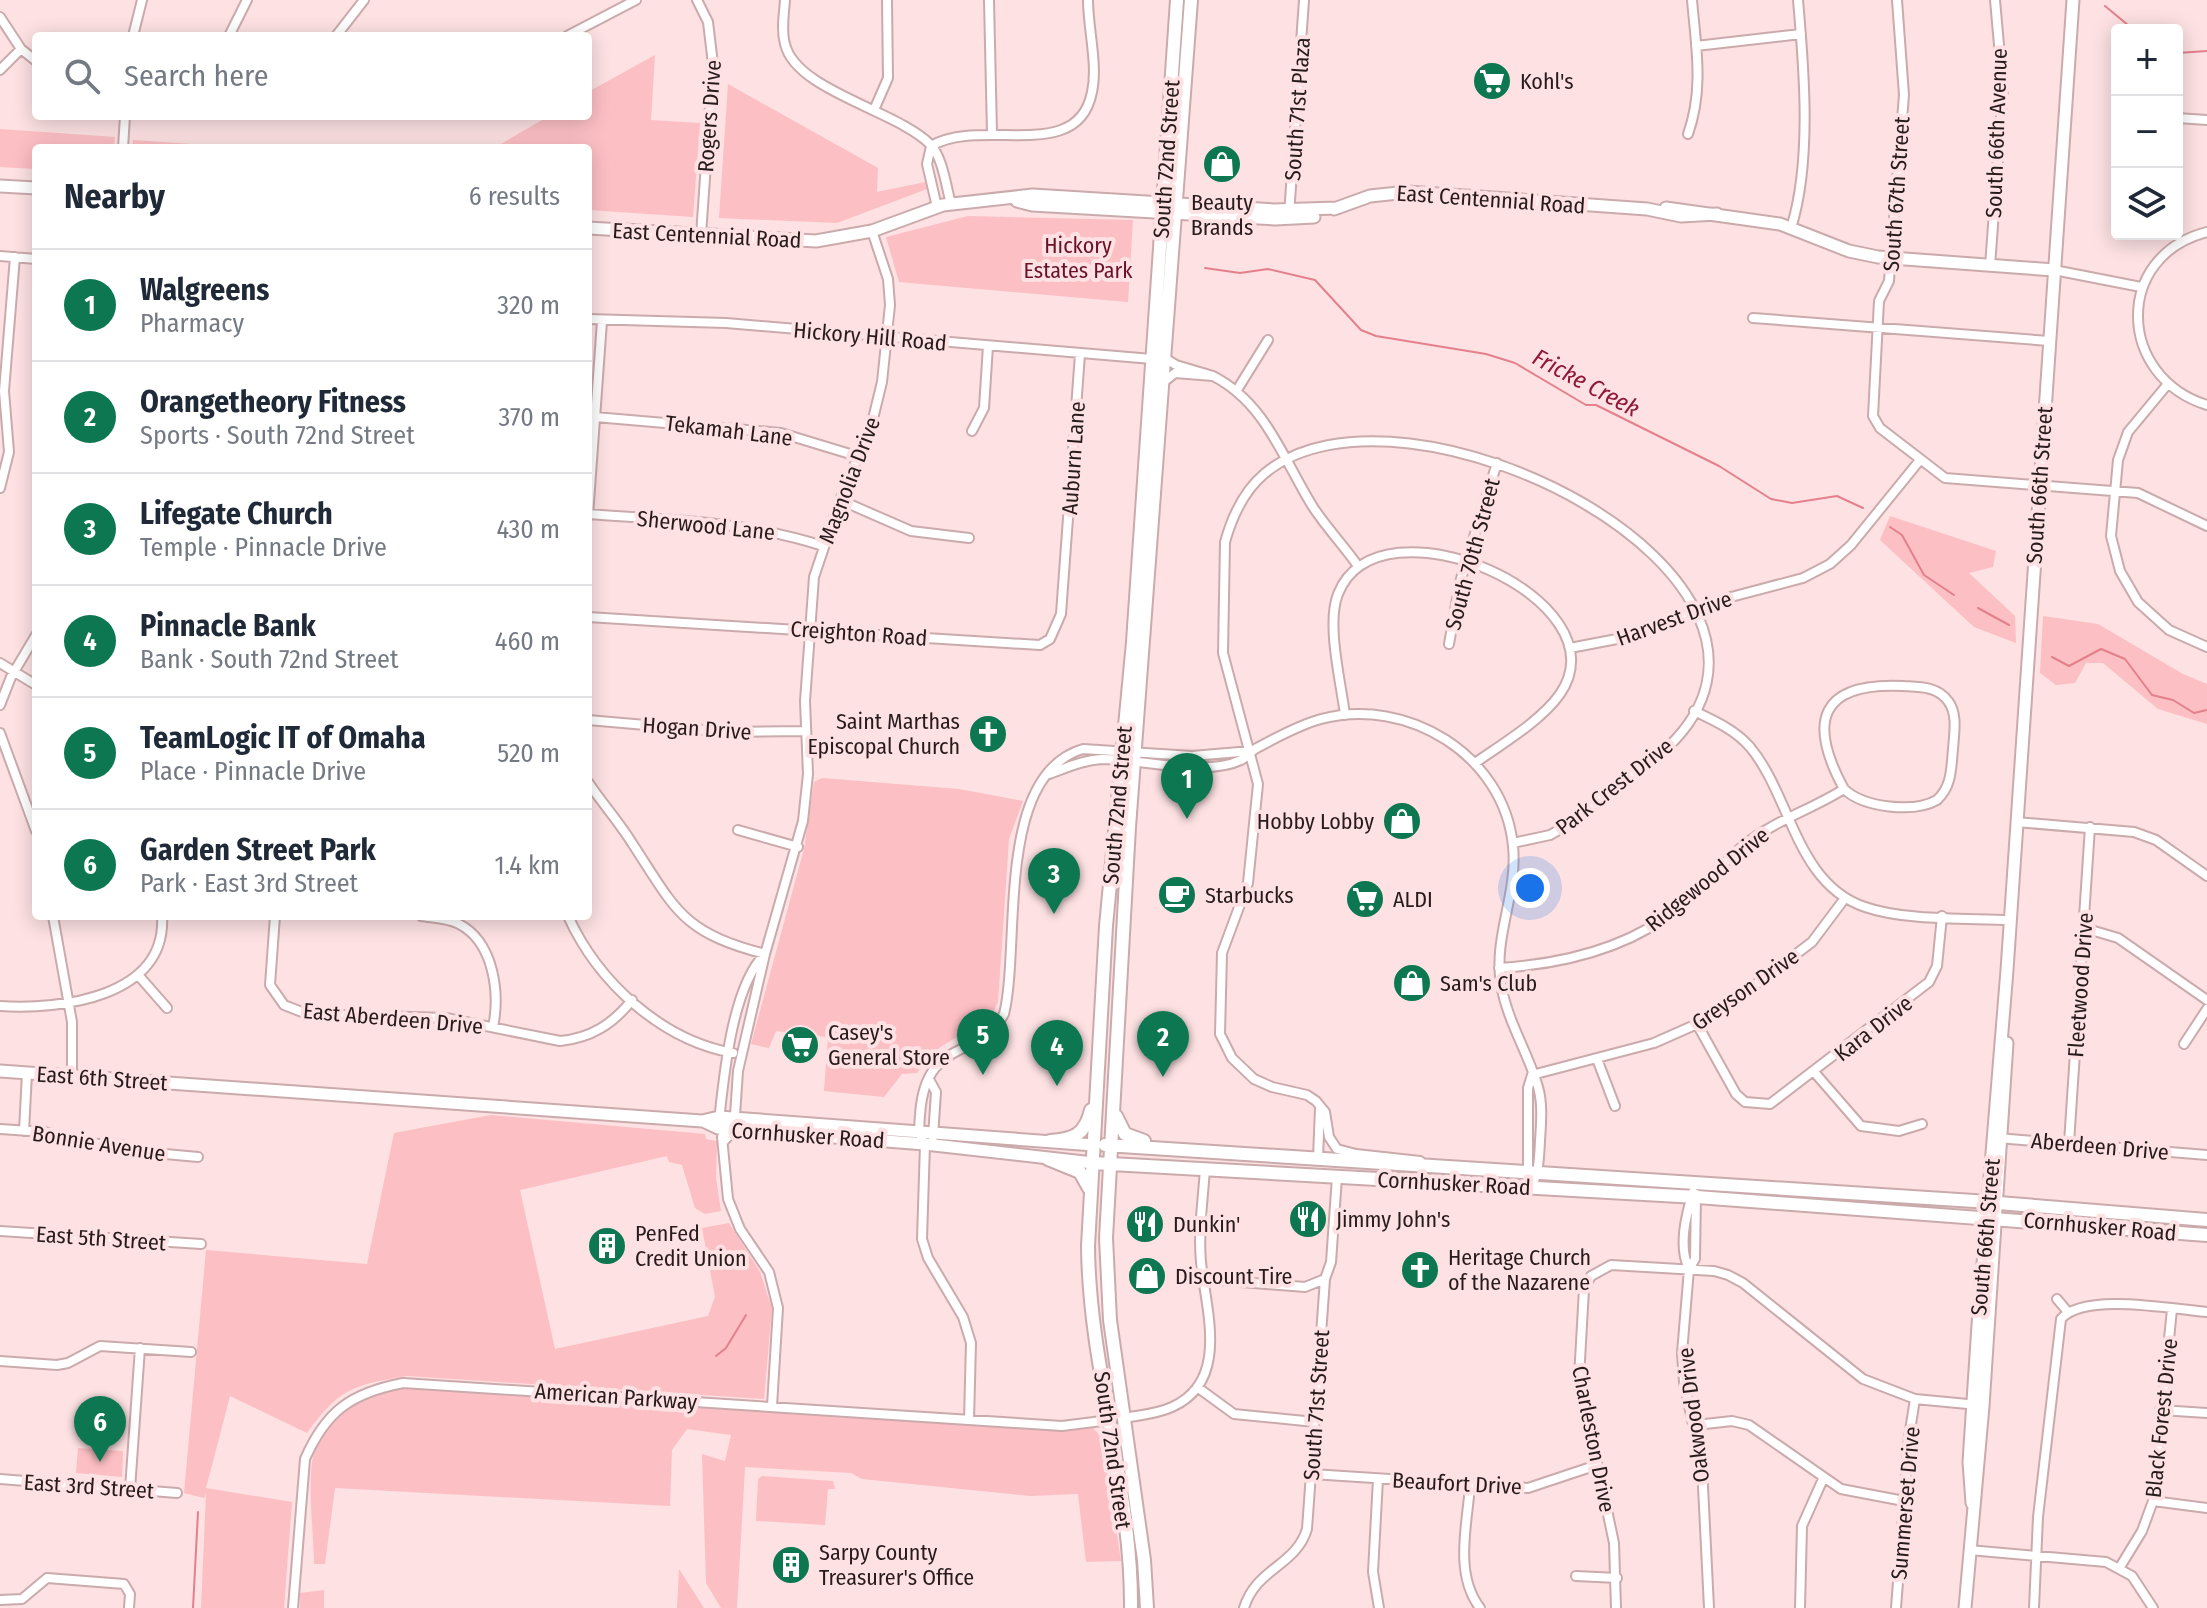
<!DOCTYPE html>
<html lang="en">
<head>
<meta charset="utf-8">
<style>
  :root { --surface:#fff; --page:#f2f2f3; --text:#1f2937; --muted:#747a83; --line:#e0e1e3; --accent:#0c7751 }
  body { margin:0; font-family:"Fira Sans Condensed",sans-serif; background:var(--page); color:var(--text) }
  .controls { position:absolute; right:24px; top:24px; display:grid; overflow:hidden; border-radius:8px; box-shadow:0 4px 20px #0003 }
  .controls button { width:72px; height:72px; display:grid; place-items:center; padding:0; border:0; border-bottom:2px solid var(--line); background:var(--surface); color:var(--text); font:40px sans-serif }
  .you { position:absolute; left:1530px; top:888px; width:28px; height:28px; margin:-20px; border:6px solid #fff; border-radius:50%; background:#1a73e8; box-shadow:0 0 0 12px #1a73e833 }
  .badge { display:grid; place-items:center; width:52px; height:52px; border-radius:50%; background:var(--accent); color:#fff; font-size:26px; font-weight:700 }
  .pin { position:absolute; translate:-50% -66px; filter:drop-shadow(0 2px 4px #0008) }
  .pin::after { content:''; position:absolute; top:42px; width:28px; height:24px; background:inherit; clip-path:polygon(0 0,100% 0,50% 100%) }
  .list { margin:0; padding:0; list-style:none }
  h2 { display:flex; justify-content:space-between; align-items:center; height:104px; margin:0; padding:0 32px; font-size:34px }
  h2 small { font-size:26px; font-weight:400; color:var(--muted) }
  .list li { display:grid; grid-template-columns:52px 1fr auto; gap:24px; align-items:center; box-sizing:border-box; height:112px; padding:0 32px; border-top:2px solid var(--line) }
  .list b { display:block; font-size:30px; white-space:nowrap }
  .list p { margin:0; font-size:26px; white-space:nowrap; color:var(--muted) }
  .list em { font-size:26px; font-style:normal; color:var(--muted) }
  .icon { flex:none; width:44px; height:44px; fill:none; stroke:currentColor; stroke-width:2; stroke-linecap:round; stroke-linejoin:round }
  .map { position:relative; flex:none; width:2207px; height:1608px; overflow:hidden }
  .search { position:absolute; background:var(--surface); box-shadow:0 4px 20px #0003; left:32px; top:32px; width:560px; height:88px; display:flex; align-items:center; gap:20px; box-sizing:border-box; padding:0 28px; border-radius:8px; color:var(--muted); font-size:30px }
  .panel { position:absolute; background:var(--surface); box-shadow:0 4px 20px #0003; left:32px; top:144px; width:560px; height:776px; border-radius:8px }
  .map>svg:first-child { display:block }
  .green { fill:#fcbfc4 }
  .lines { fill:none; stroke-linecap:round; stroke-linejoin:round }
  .stream { stroke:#e3808b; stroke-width:2 }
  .street-casing { stroke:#cbaaac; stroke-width:12 }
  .secondary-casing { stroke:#cbaaac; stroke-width:15 }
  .primary-casing { stroke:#cbaaac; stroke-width:16 }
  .street { stroke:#fff; stroke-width:8 }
  .secondary { stroke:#fff; stroke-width:11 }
  .primary { stroke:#fff; stroke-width:12 }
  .labels { text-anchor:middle; stroke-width:8; stroke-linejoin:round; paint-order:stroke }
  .poi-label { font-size:22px; fill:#271b1c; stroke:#fde1e3; text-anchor:start }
  .street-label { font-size:22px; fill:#271b1c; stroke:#fde1e3 }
  .park-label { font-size:22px; fill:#6a1126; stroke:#fde1e3 }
  .water-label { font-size:24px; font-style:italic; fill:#8f1835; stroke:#fde1e3 }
</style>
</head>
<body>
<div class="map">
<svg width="2207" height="1608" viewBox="0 0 2207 1608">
  <rect width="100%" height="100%" fill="#fde1e3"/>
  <path class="green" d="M655,55L651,120L700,123L693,217L588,210V148H494L549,116H588V92Z
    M728,84L878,168L877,192L925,182L927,189L837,223L719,218Z
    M0,129L115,137L114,148H36V169L0,167Z
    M133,140L252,148H132Z
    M968,216L1133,220L1128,302L899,282L886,237Z
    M1890,516L1996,551L1993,567L1969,573L2015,616L2016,643L1974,627L1880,540Z
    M2043,616L2098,624L2183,674L2207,684V724L2158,709L2103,663H2086L2075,683L2056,685L2040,673Z
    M822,778L959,789L1023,801L1009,839L998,1002L991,1017C964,1036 934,1043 917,1073L902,1074L884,1097L824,1091L828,1037L776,1031L769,1048L751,1044L804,849L814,782Z
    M491,1115L705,1134L706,1139L717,1141L716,1178L721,1211L705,1214L695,1208L682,1165L669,1162L667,1156L520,1190L555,1349L708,1316L715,1297L702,1228L729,1223L760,1272L772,1308L764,1399L407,1376C353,1385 340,1388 307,1433L230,1396L206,1488L292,1502L284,1608H201L206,1494L204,1498L184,1493L206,1250L367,1264L394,1133Z
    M402,1388L1059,1430L1093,1428L1102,1438L1121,1561L1086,1562L1078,1494L1030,1496L862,1479L851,1473L745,1467L737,1608H721L706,1583L702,1454L725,1461L731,1435L687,1429L672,1450L670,1506L335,1488L325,1564H314C314,1535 307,1483 313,1457C322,1417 365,1393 402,1388Z
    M78,1448L123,1451L122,1477L76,1473Z
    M762,1476L833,1481L835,1489H828L825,1525L756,1521L758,1479Z
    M679,1569L704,1608H677Z
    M324,1590V1608H300V1593Z"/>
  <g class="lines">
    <path class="stream" d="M2105,6L2134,30
      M2177,53L2207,51
      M1205,268L1240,273L1268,269L1315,280L1361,330L1376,336L1486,354L1515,363L1586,405H1596L1719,466L1771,499L1792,503L1837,496L1863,508
      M1890,527L1902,535L1924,575L1954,595
      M1978,608L2009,625
      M2052,657L2069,666L2101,649L2125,659L2152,695L2173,700L2194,713L2207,710
      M716,1356L726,1348L746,1315
      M193,1608L198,1512"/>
    <defs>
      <path id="street" d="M697,0L708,22L713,64L701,235
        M785,0C784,14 781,30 785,44C796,91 897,110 931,145C943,159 946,186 951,204
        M989,0L992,133
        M1897,0L1904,95L1889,281L1879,301L1873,416L1880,428L1945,478L2138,493L2207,526
        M0,17L21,49L36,61
        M133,36L142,0
        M229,36L247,0
        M336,36L364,0
        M567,36L636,0
        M1696,46L1801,34
        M0,70L21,49
        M874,110L888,78L887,0
        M2177,118L2207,120
        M1688,134C1704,89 1696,47 1692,0
        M931,146C981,116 1078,165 1092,92C1098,64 1088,29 1088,0
        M931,146L927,164L937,207
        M123,148L125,116
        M1289,215L1304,0
        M1791,228C1812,162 1804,68 1798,0
        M2207,232C2113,256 2117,377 2207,405
        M0,256L36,259
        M1990,266L2003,90L1995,0
        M2054,270L2141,287
        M1753,318L2049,341
        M588,319L726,323L1152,359
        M1213,376C1266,403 1283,459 1313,507C1326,527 1344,546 1358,566
        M1165,381L1175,373L1213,376L1176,365L1166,359
        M2167,385L2128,432L2118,460L2111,536L2120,571L2138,602L2169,630L2207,647
        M1237,390L1268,340
        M595,417L781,433L860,457
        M972,431L984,408L988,346
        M0,488L9,452L4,391L15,257
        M840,500L911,531L969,538
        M588,514C668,520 746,521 823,546
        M588,516L602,321
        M588,617L1040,645L1050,639L1061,614L1080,354
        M1449,644L1460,582L1497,463
        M1570,648L1643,634L1731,597L1803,578L1830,564L1851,545L1920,460
        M0,663L36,685
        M0,705L11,677L36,635
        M1694,711C1715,721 1735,730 1750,747C1791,796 1796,884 1865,907C1905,921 1967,918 2010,920
        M1345,715C1341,682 1326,624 1338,594C1378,491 1626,599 1560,694C1541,721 1502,744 1475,763
        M588,720L726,732L805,731
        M0,733L36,831
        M1049,774C1066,768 1083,760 1102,759C1140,759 1206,777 1241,760C1246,758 1250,752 1255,749C1275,738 1299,725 1321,719C1407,696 1504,755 1513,846C1518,894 1493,937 1501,984C1507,1021 1528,1052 1538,1087C1543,1104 1541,1124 1540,1141C1539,1159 1539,1172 1531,1188
        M588,782C602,803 619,822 632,843C676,910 681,932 765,954
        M2016,822L2134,832L2156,840L2207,876
        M738,830L798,847
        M53,916L72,1022V1076
        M275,916L270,985L284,1005L307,1014L446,1018L560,1041C591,1038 613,1024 632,1000
        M421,916C433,918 448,918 459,924C494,942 500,993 493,1027
        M568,916C598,982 661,1040 733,1053
        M2084,928L2118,938L2207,1000
        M1499,968C1564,964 1630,948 1681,906C1704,888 1721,864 1743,846C1773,821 1811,810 1844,789C1864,808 1914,813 1937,800C1952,786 1951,769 1953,749C1954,733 1958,714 1948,701C1937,686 1919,687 1903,686C1820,682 1807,721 1844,789
        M139,976L167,1008
        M0,1006C61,1010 167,997 162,916
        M1697,1024L1736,1094L1745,1102L1770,1104L1929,982L1937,966L1942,916
        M2184,1044L2207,1009
        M1597,1059L1615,1106
        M1815,1073L1861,1126L1899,1131L1922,1124
        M1532,1075L1654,1043L1697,1024L1730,1004L1812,942L1845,898
        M930,1081L936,1092L933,1137
        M719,1121C724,1075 732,988 764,955
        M0,1129L45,1132L78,1143L121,1145L154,1153L198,1157
        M24,1131L27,1073
        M722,1137L728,1199L740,1229L769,1272L778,1308L772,1406
        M1997,1138L2207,1155
        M724,1141L734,1130L738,1071L765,954L803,821L808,774L805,701L814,577L840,500L872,423L882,382L890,305L888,279L872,231
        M2069,1143L2090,827
        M1318,1158L1320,1108
        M1420,1161L1356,1154L1337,1149L1329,1137L1325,1112L1316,1101L1307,1095L1272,1087L1254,1079L1232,1058L1220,1034L1222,953L1248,883L1258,784L1223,653L1225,542C1232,517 1244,491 1264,474C1401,357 1844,578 1668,747L1566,826L1550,835L1513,843
        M1528,1177V1088L1532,1075
        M1696,1194L1695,1259L1689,1269L1682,1353L1684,1382L1702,1466L1709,1608
        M0,1231L201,1244
        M1689,1269C1678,1247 1686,1215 1693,1192
        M1203,1279L1305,1287L1325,1279
        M2057,1299L2067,1311
        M0,1361L57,1365L68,1363L100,1346L191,1352
        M1197,1387L1234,1414L1315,1422
        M2160,1410L2207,1413
        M1124,1418C1140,1415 1157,1414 1172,1407C1230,1381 1206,1311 1201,1262C1198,1232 1203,1199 1205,1169
        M969,1420L971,1343L963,1317L928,1258L922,1239L925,1144C918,1135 919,1126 920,1115C925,1036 979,1061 1004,1014C1021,946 994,775 1083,749L1192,756L1251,751
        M1696,1425L1732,1421L1749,1425L1841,1489L1904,1501
        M1312,1474L1528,1488L1597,1465
        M0,1479L177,1493
        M1378,1479L1373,1572L1379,1608
        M1470,1486C1467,1526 1454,1574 1480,1608
        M130,1489L140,1348
        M2153,1501L2207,1508
        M1969,1550L2106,1562L2132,1576L2153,1608
        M2120,1567L2142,1531L2153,1501L2172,1309
        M1576,1576L1617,1578
        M0,1600L22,1599L47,1578L124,1584L130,1594L129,1608
        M293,1608L305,1459C326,1411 351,1393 403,1383L1062,1426L1110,1420
        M1244,1608C1256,1568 1296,1566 1307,1529L1325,1279L1331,1262L1337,1177
        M1616,1608L1614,1543L1579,1378L1584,1289L1591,1276L1611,1265L1714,1271L1728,1275L1743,1283L1863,1379L1915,1399L1978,1405
        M1800,1608L1802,1526L1823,1479
        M1896,1608L1909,1437L1915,1399
        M2034,1608L2038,1517L2061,1319C2084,1292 2172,1309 2207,1312"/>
      <path id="secondary" d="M0,186L36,188
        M1017,201L1032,205L1275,219L1314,217
        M1666,208L1780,224L1849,251L1878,257L2054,270
        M1334,209L1370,196L1408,192L1647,209L1681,216L1717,214
        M588,228L816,241L872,231L943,205L1033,195L1274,210L1337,208
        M0,1071L702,1121L719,1117L1094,1145
        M703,1121L718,1128L925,1144L1093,1163
        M1972,1503L1969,1462L1978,1325L2007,970L2073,0
        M1965,1608L1983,1406L2007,1043"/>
      <path id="primary" d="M1116,1116L1125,1134L1144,1141
        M1050,1141C1074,1139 1085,1135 1091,1110
        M1105,1145L1974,1201L2207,1220
        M1048,1159L1080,1172L1089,1188
        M1093,1163L1697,1197L2207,1235
        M1131,1608C1132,1486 1089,1368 1088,1246L1106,926L1133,642L1177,0
        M1147,1608L1144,1560L1110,1320L1106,1238L1129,827L1191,0"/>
    </defs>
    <use href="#street" class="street-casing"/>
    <use href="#secondary" class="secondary-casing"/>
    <use href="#primary" class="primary-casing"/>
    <use href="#street" class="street"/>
    <use href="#secondary" class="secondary"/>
    <use href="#primary" class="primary"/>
  </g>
  <defs>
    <symbol id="supermarket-disc" viewBox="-11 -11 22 22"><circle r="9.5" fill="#0c7751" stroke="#fde1e3"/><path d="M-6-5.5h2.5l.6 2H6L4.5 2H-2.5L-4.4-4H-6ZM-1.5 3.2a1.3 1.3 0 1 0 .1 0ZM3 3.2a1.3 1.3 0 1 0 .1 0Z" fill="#fff"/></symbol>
    <symbol id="shop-disc" viewBox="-11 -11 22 22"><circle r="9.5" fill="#0c7751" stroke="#fde1e3"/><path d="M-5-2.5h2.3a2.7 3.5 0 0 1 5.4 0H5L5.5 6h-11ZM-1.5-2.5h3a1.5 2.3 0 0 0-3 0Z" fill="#fff"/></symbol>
    <symbol id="church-disc" viewBox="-11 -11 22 22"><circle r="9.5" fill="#0c7751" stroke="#fde1e3"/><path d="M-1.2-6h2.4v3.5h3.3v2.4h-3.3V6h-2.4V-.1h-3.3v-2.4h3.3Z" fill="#fff"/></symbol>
    <symbol id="cafe-disc" viewBox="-11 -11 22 22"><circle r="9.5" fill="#0c7751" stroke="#fde1e3"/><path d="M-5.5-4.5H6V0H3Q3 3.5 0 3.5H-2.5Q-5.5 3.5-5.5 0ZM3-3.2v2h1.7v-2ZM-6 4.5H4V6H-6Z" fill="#fff"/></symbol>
    <symbol id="restaurant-disc" viewBox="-11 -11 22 22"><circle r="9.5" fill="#0c7751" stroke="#fde1e3"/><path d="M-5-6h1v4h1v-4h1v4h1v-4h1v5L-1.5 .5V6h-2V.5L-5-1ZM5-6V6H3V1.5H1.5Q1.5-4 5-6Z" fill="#fff"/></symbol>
    <symbol id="building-disc" viewBox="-11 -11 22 22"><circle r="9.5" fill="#0c7751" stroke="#fde1e3"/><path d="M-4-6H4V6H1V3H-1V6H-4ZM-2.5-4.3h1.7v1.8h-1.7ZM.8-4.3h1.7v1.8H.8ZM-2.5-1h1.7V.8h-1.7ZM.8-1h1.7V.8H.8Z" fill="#fff"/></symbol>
  </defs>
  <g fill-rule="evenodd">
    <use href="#supermarket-disc" x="1470" y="59" width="44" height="44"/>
    <use href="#shop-disc" x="1200" y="142" width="44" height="44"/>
    <use href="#church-disc" x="966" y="712" width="44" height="44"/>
    <use href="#shop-disc" x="1380" y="799" width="44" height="44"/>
    <use href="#cafe-disc" x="1155" y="873" width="44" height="44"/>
    <use href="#supermarket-disc" x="1343" y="877" width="44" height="44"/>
    <use href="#shop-disc" x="1390" y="961" width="44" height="44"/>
    <use href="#supermarket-disc" x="778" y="1023" width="44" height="44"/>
    <use href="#restaurant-disc" x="1286" y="1197" width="44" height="44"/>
    <use href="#restaurant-disc" x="1123" y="1202" width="44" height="44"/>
    <use href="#building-disc" x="585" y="1224" width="44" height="44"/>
    <use href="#church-disc" x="1398" y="1248" width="44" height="44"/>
    <use href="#shop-disc" x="1125" y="1254" width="44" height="44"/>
    <use href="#building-disc" x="769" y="1543" width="44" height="44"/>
  </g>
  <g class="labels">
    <g class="poi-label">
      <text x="1520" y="89">Kohl's</text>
      <text x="1222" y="210" text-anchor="middle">Beauty<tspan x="1222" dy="25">Brands</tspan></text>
      <text x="960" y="729" text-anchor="end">Saint Marthas<tspan x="960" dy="25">Episcopal Church</tspan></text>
      <text x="1374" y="829" text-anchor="end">Hobby Lobby</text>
      <text x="1205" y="903">Starbucks</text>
      <text x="1393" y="907">ALDI</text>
      <text x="1440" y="991">Sam's Club</text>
      <text x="828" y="1040">Casey's<tspan x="828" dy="25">General Store</tspan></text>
      <text x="1336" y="1227">Jimmy John's</text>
      <text x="1173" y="1232">Dunkin'</text>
      <text x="635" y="1241">PenFed<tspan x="635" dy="25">Credit Union</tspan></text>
      <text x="1448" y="1265">Heritage Church<tspan x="1448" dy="25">of the Nazarene</tspan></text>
      <text x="1175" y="1284">Discount Tire</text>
      <text x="819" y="1560">Sarpy County<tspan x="819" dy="25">Treasurer's Office</tspan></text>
    </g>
    <g class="street-label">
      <text transform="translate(1297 109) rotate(-86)" y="8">South 71st Plaza</text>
      <text transform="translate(709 116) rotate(-86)" y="8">Rogers Drive</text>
      <text transform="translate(1996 133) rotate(-88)" y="8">South 66th Avenue</text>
      <text transform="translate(1166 159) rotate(-86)" y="8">South 72nd Street</text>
      <text transform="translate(1896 194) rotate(-86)" y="8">South 67th Street</text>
      <text transform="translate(1491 199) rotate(4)" y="8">East Centennial Road</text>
      <text transform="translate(707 235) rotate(3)" y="8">East Centennial Road</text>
      <text transform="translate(870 336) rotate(5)" y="8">Hickory Hill Road</text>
      <text transform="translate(729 430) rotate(7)" y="8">Tekamah Lane</text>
      <text transform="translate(1073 458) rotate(-86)" y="8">Auburn Lane</text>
      <text transform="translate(849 480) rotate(-69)" y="8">Magnolia Drive</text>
      <text transform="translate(2039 485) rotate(-86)" y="8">South 66th Street</text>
      <text transform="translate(706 525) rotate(6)" y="8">Sherwood Lane</text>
      <text transform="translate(1472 554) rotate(-75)" y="8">South 70th Street</text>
      <text transform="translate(1674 618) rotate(-20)" y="8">Harvest Drive</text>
      <text transform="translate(859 633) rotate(4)" y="8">Creighton Road</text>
      <text transform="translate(697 728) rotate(4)" y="8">Hogan Drive</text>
      <text transform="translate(1614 786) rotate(-38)" y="8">Park Crest Drive</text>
      <text transform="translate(1117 805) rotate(-85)" y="8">South 72nd Street</text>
      <text transform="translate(1707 879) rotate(-39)" y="8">Ridgewood Drive</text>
      <text transform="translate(2080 985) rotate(-86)" y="8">Fleetwood Drive</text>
      <text transform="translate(1745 989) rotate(-35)" y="8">Greyson Drive</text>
      <text transform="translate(393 1018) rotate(5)" y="8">East Aberdeen Drive</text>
      <text transform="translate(1873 1028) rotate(-38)" y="8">Kara Drive</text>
      <text transform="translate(102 1078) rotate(4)" y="8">East 6th Street</text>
      <text transform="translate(808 1135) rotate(4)" y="8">Cornhusker Road</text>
      <text transform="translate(99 1143) rotate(9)" y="8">Bonnie Avenue</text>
      <text transform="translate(2100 1146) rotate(5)" y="8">Aberdeen Drive</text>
      <text transform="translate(1454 1183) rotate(3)" y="8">Cornhusker Road</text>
      <text transform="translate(2100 1226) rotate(5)" y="8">Cornhusker Road</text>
      <text transform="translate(1985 1237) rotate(-85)" y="8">South 66th Street</text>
      <text transform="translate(101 1238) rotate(4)" y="8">East 5th Street</text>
      <text transform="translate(616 1396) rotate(4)" y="8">American Parkway</text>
      <text transform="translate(1316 1405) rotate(-86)" y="8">South 71st Street</text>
      <text transform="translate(1693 1415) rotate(-97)" y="8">Oakwood Drive</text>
      <text transform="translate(2161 1418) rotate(-84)" y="8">Black Forest Drive</text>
      <text transform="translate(1594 1439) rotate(79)" y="8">Charleston Drive</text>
      <text transform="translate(1113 1450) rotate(82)" y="8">South 72nd Street</text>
      <text transform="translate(1457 1483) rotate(3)" y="8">Beaufort Drive</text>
      <text transform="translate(89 1486) rotate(4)" y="8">East 3rd Street</text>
      <text transform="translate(1905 1503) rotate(-85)" y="8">Summerset Drive</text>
    </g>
    <g class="park-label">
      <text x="1078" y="253">Hickory<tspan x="1078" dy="25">Estates Park</tspan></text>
    </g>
    <g class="water-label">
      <text transform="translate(1586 383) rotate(28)" y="8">Fricke Creek</text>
    </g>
  </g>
</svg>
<div class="controls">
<button>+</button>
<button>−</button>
<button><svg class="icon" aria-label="layers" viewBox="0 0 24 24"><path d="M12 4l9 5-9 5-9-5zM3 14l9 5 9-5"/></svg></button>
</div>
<div class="you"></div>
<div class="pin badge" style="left:1187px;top:819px">1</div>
<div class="pin badge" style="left:1163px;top:1077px">2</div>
<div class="pin badge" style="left:1054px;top:914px">3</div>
<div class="pin badge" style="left:1057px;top:1086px">4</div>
<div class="pin badge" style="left:983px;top:1075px">5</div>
<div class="pin badge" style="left:100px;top:1462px">6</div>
<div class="search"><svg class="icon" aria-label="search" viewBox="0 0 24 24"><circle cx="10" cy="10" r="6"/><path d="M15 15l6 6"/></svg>Search here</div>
<section class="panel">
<h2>Nearby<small>6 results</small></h2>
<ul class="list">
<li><span class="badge">1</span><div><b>Walgreens</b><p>Pharmacy</p></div><em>320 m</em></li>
<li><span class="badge">2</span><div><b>Orangetheory Fitness</b><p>Sports · South 72nd Street</p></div><em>370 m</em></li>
<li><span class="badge">3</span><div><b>Lifegate Church</b><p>Temple · Pinnacle Drive</p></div><em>430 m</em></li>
<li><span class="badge">4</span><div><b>Pinnacle Bank</b><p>Bank · South 72nd Street</p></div><em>460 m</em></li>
<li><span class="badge">5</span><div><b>TeamLogic IT of Omaha</b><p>Place · Pinnacle Drive</p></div><em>520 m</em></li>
<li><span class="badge">6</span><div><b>Garden Street Park</b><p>Park · East 3rd Street</p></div><em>1.4 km</em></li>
</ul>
</section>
</div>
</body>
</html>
